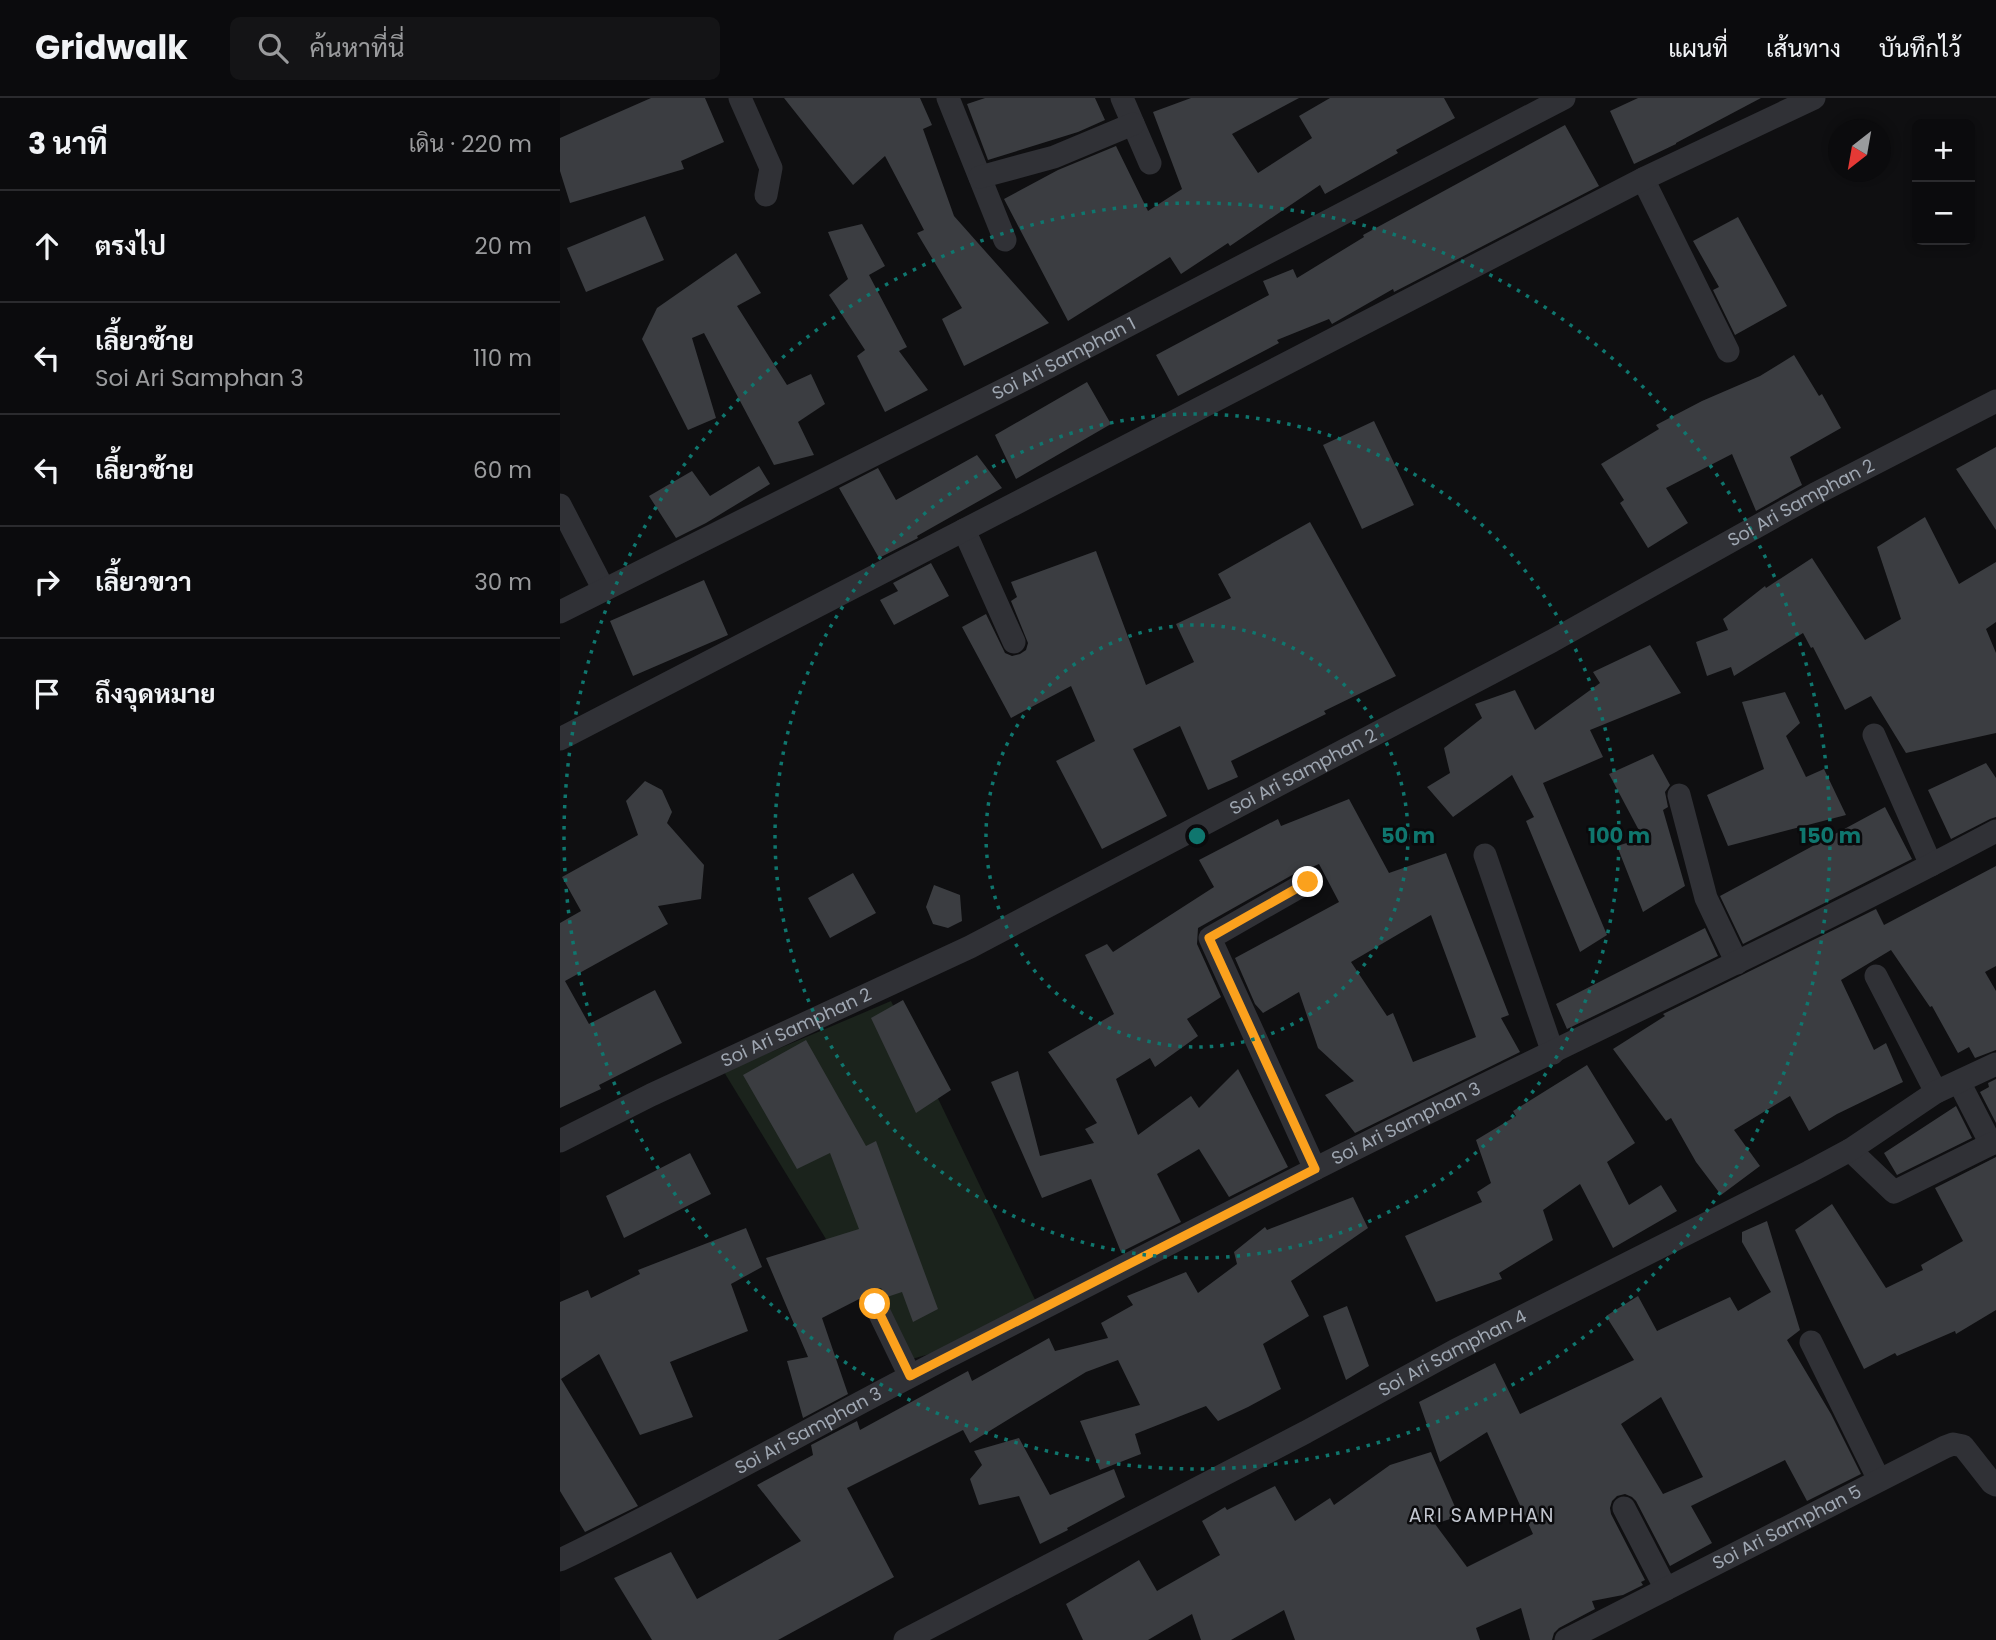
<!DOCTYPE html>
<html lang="th">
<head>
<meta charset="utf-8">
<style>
  :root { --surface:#0b0b0d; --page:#141416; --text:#f1f3f6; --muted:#9a9b9d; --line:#2b2b2e }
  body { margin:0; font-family:Poppins,Sarabun,sans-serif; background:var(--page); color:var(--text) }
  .controls { position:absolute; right:21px; top:21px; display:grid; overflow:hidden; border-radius:10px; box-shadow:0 4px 10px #0003 }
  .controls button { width:63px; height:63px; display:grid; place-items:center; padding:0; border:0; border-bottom:2px solid var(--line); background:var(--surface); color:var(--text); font:35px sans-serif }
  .compass { position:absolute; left:1268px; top:21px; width:63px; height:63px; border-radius:50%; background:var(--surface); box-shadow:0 4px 10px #0003; rotate:211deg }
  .stop { position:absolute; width:21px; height:21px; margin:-16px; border:5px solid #fba11d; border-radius:50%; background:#fff }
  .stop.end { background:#fba11d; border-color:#fff; box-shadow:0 2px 7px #0008 }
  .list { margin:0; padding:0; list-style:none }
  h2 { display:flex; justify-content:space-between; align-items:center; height:91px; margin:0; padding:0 28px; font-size:30px }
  h2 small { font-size:23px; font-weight:400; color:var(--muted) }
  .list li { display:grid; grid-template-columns:46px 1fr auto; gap:21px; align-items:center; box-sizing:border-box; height:112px; padding:0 28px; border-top:2px solid var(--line) }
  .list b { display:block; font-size:26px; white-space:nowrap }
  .list p { margin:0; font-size:23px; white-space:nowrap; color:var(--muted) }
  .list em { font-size:23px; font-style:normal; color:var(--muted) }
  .icon { flex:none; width:38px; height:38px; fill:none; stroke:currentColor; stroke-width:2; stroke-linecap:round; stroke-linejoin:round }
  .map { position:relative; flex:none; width:1436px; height:1542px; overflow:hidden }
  header { display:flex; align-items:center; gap:42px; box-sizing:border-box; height:98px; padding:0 35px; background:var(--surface); border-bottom:2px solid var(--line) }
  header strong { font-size:33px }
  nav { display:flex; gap:38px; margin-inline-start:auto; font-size:24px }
  .search { width:490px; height:63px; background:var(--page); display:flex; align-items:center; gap:18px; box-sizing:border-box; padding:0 24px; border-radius:10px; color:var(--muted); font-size:26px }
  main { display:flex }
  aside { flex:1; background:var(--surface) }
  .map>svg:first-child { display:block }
  .green { fill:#1b231c }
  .building { fill:#3b3d41; fill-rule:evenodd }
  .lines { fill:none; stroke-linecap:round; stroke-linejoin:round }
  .street { stroke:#303136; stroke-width:23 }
  .route { stroke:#fba11d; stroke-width:9 }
  .ring { fill:none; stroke:#0f766e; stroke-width:3.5; stroke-dasharray:3.5 7 }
  .labels { text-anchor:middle; stroke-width:5; stroke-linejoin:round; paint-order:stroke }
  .street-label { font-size:18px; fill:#9fa7b2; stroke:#0a0a0c }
  .neighbourhood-label { font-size:19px; letter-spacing:2px; fill:#c1c5ce; stroke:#0a0a0c }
  .centre { fill:#0f766e; stroke:#0a0a0c; stroke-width:3.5 }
  .ring-label { font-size:21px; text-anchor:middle; font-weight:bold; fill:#0f766e; stroke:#0a0a0c; stroke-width:5; stroke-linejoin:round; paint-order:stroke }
</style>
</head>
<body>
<header>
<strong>Gridwalk</strong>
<div class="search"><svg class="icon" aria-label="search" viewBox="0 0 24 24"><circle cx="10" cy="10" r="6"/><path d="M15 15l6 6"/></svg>ค้นหาที่นี่</div>
<nav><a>แผนที่</a><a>เส้นทาง</a><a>บันทึกไว้</a></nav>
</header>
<main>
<aside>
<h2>3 นาที<small>เดิน · 220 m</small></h2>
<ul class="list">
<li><svg class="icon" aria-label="ahead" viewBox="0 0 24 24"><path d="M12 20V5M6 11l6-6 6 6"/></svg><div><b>ตรงไป</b></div><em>20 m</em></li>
<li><svg class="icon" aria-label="left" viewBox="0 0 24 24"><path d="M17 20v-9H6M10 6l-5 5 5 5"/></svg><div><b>เลี้ยวซ้าย</b><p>Soi Ari Samphan 3</p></div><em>110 m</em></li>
<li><svg class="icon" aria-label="left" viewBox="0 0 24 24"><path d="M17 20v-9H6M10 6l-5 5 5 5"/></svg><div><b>เลี้ยวซ้าย</b></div><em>60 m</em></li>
<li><svg class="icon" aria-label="right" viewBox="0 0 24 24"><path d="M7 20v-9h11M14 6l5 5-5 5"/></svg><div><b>เลี้ยวขวา</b></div><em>30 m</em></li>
<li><svg class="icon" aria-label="arrive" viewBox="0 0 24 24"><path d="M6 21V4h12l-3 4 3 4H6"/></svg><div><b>ถึงจุดหมาย</b></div></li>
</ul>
</aside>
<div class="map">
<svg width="1436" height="1542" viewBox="0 0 1436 1542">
  <rect width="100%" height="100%" fill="#0f0f11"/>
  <path class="green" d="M331,903L480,1212L416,1243L341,1264L164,974Z"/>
  <path class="building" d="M91,0H145L164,44L121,63L124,71L10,105L0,73V40Z
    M224,0H360L372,27L363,31L394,118L489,225L404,268L382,221L402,210L357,135L364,132L325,58L293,87Z
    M425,0H535L545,22L518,34L428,62L407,6Z
    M631,0H739L672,36L698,75L752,40L739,18L770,0H884L895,20L836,52L838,55L765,96L760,87L670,148L668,145L621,176L610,159L508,223L444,101L498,72L556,48L588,113L622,91L593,14Z
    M1078,0H1201L1116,45V46L1074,66L1050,13Z
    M1005,27L1039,88L834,194L833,191L772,226L769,221L717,242L719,245L618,298L596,257L709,197L703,183L733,171L737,180L804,139L803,137Z
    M85,118L104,162L26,194L7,150Z
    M1178,119L1227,208L1175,237L1153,192L1159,189L1133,143Z
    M302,126L325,168L309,177L347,249L339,253L368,292L325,314L297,258L305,252L269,197L288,181L268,134Z
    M176,155L201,195L177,208L227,287L251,276L265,306L238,324L254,357L214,367L144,235L132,240L156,320L128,332L82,241L97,210Z
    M1234,257L1259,298L1262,296L1281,330L1230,359L1242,387L1196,413L1172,356L1106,390L1128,425L1088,450L1060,405L1064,402L1041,366L1099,331L1096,327L1142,303L1200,278Z
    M527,284L551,326L456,381L435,337Z
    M814,323L854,407L802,431L763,347Z
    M1436,349V432L1396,371Z
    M417,357L442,390L357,438L358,440L319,460L279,390L318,370L336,402Z
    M199,368L210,386L146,425L116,440L89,398L132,373L150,398Z
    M1365,419L1399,486L1436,464V524L1426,531L1436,555V635L1346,655L1311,598L1285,612L1253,549L1251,550L1243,535L1174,578L1171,569L1147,578L1136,544L1168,532L1163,521L1205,488L1206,490L1252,460L1305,542L1341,521L1317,449Z
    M750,424L836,578L764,613L766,616L671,663L678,679L648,692L620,628L573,651L607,718L542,751L496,663L535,643L511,588L451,620L402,529L426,516L445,555L452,558L460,556L466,552L468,545L451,503L457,499L451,484L536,453L586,587L634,564L616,526L671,500L658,476Z
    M371,465L389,498L334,527L320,502L338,493L333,485Z
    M144,482L168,537L73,578L50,523Z
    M1090,547L1121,595L1030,632L1043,659L983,685L1047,837L1020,854L966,723L974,719L952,677L893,719L867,689L890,675L884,650L922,620L915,606L955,592L975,632L1040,585L1033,574Z
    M1225,594L1240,625L1226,638L1246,679L1264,671L1286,717L1168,748L1147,697L1204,671L1182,604Z
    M1093,656L1110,687L1105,694L1108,709L1103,712L1125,788L1083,814L1057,748L1083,740L1049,676Z
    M1426,665L1436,680V719L1430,721L1391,741L1368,692Z
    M85,683L102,692L112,714L107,725L144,767L141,801L98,808L108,826L5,883L29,926L95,892L122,945L39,987L41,991L0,1010V825L21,813L2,779L78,737L66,703Z
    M789,701L829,775L886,755L949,917L941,920L960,954L795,1035L765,997L794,983L758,950L739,894L703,915L695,906L675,860L779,804L759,766L750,770L741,772L638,830L637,846L661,899L627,921L638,938L595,969L590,960L556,981L578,1037L631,998L639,1010L678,971L728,1069L669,1099L639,1051L597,1076L621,1124L561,1154L531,1081L482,1100L431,984L458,973L480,1058L534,1045L525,1031L537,1025L488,954L554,916L525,857L547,846L553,854L654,789L639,762L718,721L721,728ZM871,817L916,939L853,964L833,915L827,918L791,864Z
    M1325,709L1352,761L1183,846L1160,798Z
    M1436,768V868L1425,874L1436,893V952L1415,960L1409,949L1398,955L1372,908L1370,909L1331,852L1281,882L1314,952L1326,945L1343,984L1277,1016L1249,1033L1230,998L1174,1032L1200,1068L1161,1097L1136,1064L1111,1020L1106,1023L1053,951L1105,918L1103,916L1316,811L1324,827Z
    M293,775L316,815L270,840L248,800Z
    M374,787L400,797L402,823L388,830L373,826L366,809Z
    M1145,830L1158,858L1007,931L996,906Z
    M343,902L391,992L356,1015L311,920Z
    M246,942L306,1048L316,1043L378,1211L353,1224L342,1194L327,1199L321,1190L308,1194L303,1199L262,1220L288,1296L243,1320L227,1263L248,1259L206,1160L299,1131L270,1055L237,1071L183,977Z
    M1027,967L1075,1045L1047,1064L1069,1107L1101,1087L1117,1113L1053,1150L1020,1086L983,1112L993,1142L939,1175L942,1181L876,1204L845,1138L922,1104L917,1094L931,1085L916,1042L956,1018L953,1013Z
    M1436,981V1025L1420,994L1429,989L1428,985Z
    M1396,1008L1412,1040L1337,1077L1324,1055Z
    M130,1055L151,1096L64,1140L46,1098Z
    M1436,1059V1212L1396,1236L1395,1233L1337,1258L1335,1255L1304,1271L1235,1132L1272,1106L1326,1190L1363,1172L1361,1167L1403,1143L1375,1090Z
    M793,1099L808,1130L731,1183L749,1218L703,1246L721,1291L688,1309L658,1323L646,1308L575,1336L581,1356L540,1372L520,1323L580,1307L558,1262L526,1274L410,1345L403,1332L287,1390L334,1479L218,1542H92L54,1480L111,1454L137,1501L241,1443L197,1387L253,1357L251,1347L297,1323L300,1332L408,1273L412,1283L489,1240L495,1253L548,1240L541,1225L573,1207L567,1198L626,1174L638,1195L677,1166L674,1154L705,1129L707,1132Z
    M1207,1123L1240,1232L1227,1242L1271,1316L1301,1376L1247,1403L1225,1362L1131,1408L1152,1445L1110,1468L1076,1403L1072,1399L1065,1396L1057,1398L1052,1403L1050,1410L1051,1416L1085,1482L1081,1484L1083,1487L1063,1497L1032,1503L1035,1511L999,1530L994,1535L992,1542H970L961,1510L916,1530L920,1542H735L724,1512L671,1542H641L632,1516L588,1542H523L506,1506L579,1462L597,1493L660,1457L642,1423L665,1409L667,1412L715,1388L735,1423L770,1400L774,1407L830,1367L871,1354L899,1418L875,1426L907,1469L973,1436L927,1334L880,1364L859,1304L935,1265L960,1316L1074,1262L1046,1218L1078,1198L1097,1233L1170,1199L1178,1213L1211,1194L1182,1144V1134ZM1101,1299L1143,1379L1103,1396L1061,1326Z
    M186,1130L202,1169L171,1186L188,1233L110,1264L133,1319L80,1337L39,1256L1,1281L78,1408L25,1434L0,1393V1204L28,1192L31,1200L80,1176L78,1172Z
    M787,1208L809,1268L786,1282L763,1218Z
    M459,1340L490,1397L554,1371L565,1399L507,1430L508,1432L480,1446L459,1398L419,1407L410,1381L422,1367L414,1353Z"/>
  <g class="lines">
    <g class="street">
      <path d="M180,0L211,70L206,97"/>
      <path d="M388,0L445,142"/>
      <path d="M562,0L590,65"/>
      <path d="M420,79L494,59L573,26"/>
      <path d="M1083,81L1168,253"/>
      <path d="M0,407L44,492"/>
      <path d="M404,432L454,544"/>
      <path id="s1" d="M0,514L475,276L1004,0"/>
      <path d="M1314,637L1371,767"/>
      <path d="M0,641L1083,81L1254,0"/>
      <path d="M1119,697L1146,800L1177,865"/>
      <path d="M925,757L993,955"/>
      <path d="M748,784L650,840L755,1071"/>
      <path d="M1316,878L1376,994"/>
      <path d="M1399,984L1431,1046L1436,1043"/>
      <path id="s2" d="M0,1043L91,997L410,849L992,543L1255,396L1436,303"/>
      <path d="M1290,1052L1334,1094L1431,1046"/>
      <path d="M315,1206L350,1278"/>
      <path d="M1251,1244L1319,1382"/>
      <path d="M1064,1410L1106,1491"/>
      <path id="s3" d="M0,1462C119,1405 234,1339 351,1278C485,1208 620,1140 755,1071C981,956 1212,852 1436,733"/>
      <path id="s4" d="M345,1542L746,1334L894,1253L1249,1074L1290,1052L1376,994L1436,966"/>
      <path id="s5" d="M1006,1542L1385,1349L1393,1346L1403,1348L1432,1385L1436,1387"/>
    </g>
  </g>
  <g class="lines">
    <path class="route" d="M315,1206L350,1278L755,1071L649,840L748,784"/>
  </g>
  <g class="ring">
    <circle cx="637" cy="738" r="211"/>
    <circle cx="637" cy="738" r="422"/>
    <circle cx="637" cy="738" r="633"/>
  </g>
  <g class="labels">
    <g class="street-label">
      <text dy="6" stroke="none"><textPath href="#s1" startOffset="564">Soi Ari Samphan 1</textPath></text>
      <text dy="6" stroke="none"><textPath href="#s2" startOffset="1396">Soi Ari Samphan 2</textPath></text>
      <text dy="6" stroke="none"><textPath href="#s2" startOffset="830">Soi Ari Samphan 2</textPath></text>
      <text dy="6" stroke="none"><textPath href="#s2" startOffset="262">Soi Ari Samphan 2</textPath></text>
      <text dy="6" stroke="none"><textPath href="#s3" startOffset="952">Soi Ari Samphan 3</textPath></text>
      <text dy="6" stroke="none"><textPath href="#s4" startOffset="618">Soi Ari Samphan 4</textPath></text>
      <text dy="6" stroke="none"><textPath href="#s3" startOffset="280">Soi Ari Samphan 3</textPath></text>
      <text dy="6" stroke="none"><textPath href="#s5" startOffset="248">Soi Ari Samphan 5</textPath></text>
    </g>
    <g class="neighbourhood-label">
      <text x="922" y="1424">ARI SAMPHAN</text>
    </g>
  </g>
  <circle cx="637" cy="738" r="10" class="centre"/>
  <g class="ring-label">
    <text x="848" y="745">50 m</text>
    <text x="1059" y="745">100 m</text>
    <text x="1270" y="745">150 m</text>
  </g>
</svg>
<div class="controls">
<button>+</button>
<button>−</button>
</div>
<svg class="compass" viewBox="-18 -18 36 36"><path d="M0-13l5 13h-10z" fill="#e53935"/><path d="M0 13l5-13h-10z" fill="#9a9b9d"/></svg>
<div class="stop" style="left:315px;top:1206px"></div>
<div class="stop end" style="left:748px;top:784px"></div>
</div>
</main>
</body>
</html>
